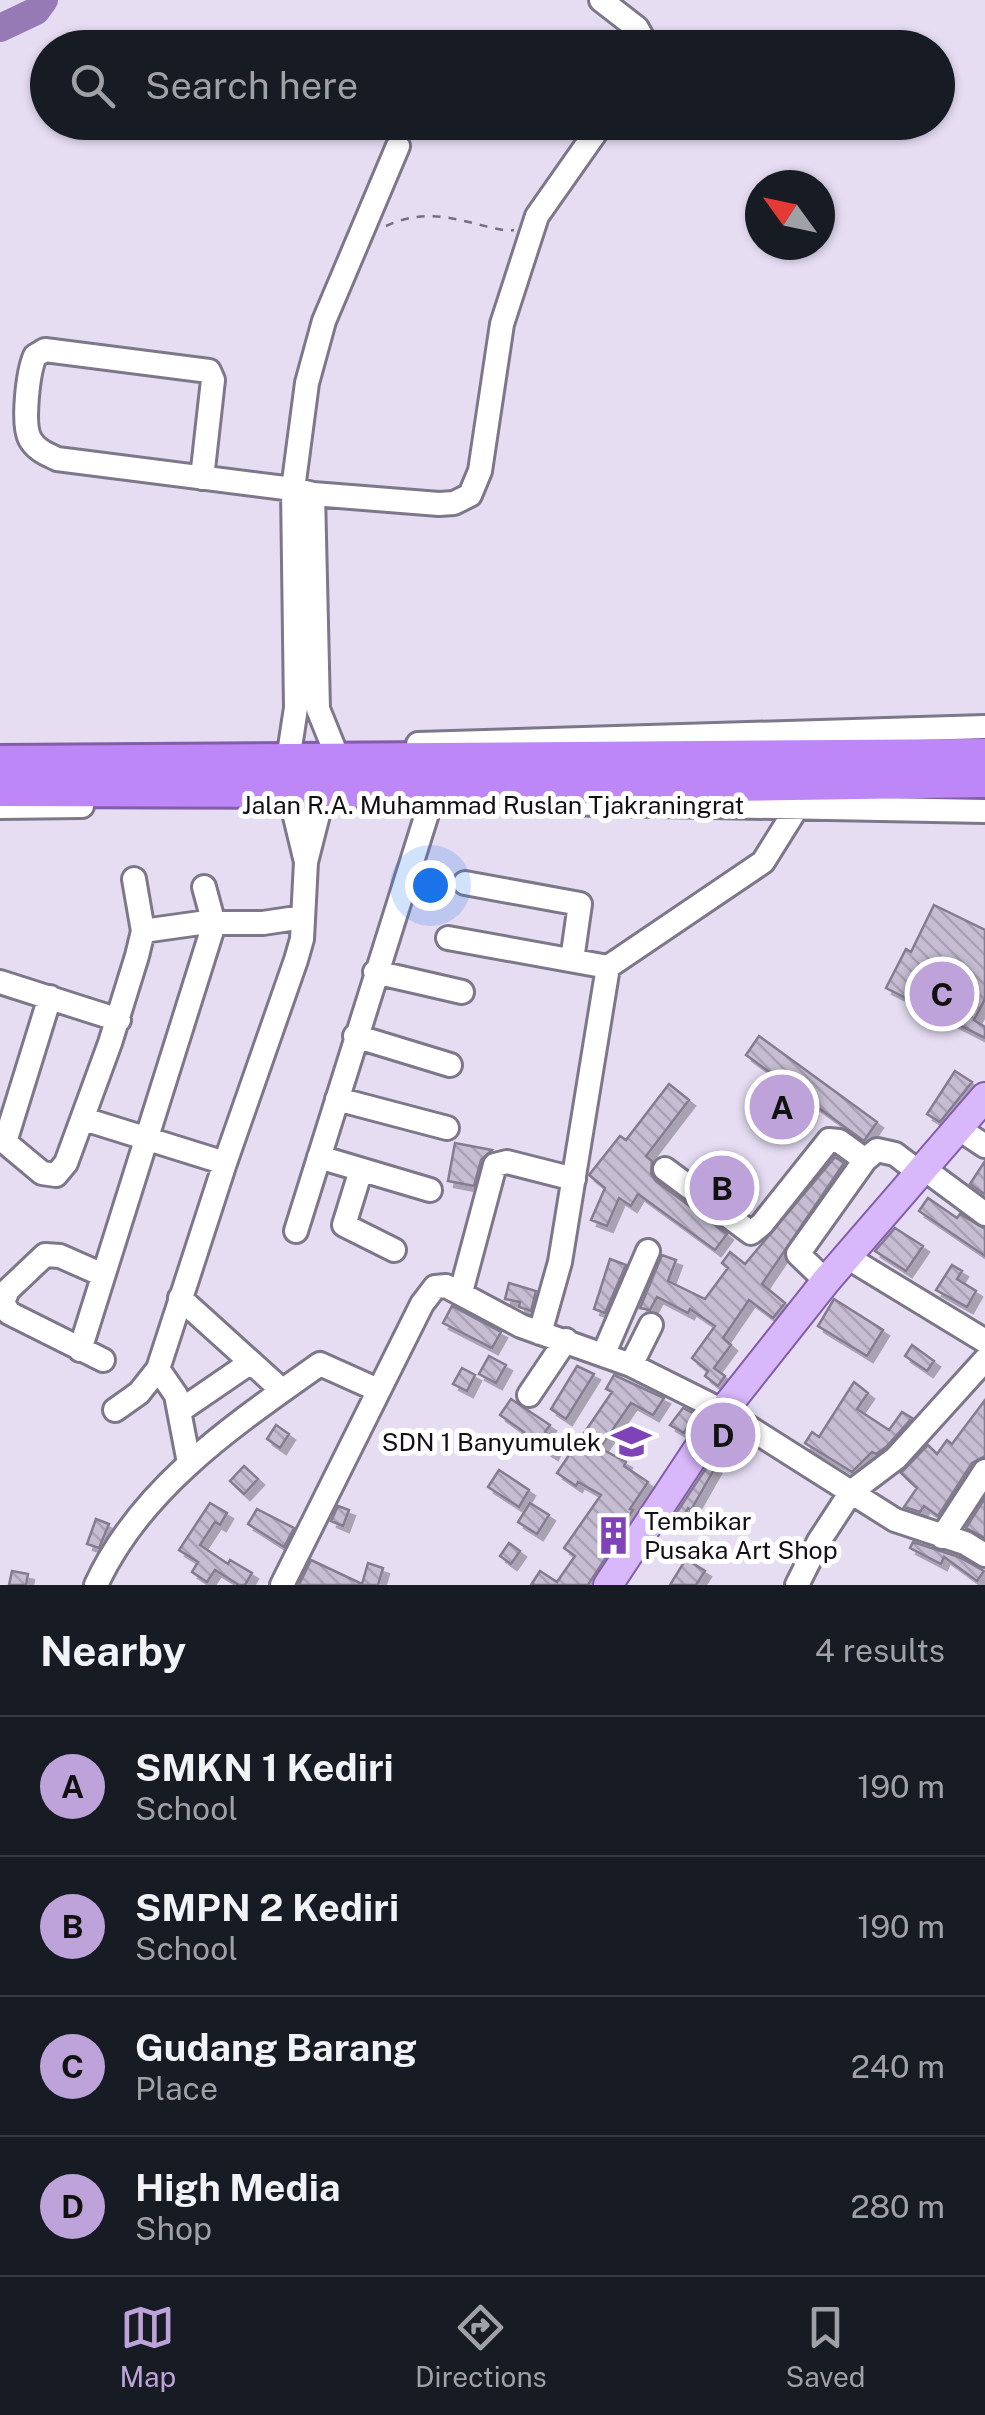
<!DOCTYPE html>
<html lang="en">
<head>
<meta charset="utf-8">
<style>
  :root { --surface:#171b24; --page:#20242c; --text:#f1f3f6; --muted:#9ea1a6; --line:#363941; --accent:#bea3da }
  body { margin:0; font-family:"Public Sans",sans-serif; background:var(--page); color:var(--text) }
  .compass { position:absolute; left:745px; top:170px; width:90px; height:90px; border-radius:50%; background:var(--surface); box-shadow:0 2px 8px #0004; rotate:303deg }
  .you { position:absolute; left:430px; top:885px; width:35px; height:35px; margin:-25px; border:8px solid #fff; border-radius:50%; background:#1a73e8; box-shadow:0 0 0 15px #1a73e833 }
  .badge { display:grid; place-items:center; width:65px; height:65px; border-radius:50%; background:var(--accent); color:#111; font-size:32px; font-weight:700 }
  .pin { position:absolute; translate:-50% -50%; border:5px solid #fff; box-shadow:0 2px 10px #0006 }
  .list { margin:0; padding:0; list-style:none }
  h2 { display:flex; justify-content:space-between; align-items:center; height:130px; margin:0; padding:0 40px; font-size:42px }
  h2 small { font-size:32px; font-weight:400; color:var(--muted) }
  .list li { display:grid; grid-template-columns:65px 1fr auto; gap:30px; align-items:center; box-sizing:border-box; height:140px; padding:0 40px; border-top:2px solid var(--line) }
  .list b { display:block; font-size:38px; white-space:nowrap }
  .list p { margin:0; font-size:32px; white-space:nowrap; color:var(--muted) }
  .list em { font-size:32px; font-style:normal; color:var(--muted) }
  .icon { flex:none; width:55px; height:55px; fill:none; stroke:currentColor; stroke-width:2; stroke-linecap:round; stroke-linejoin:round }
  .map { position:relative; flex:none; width:985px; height:1585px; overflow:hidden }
  .search { position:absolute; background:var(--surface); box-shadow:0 2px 8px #0004; left:30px; right:30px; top:30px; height:110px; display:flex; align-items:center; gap:25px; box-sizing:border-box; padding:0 35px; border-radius:55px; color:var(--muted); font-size:38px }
  .sheet { height:690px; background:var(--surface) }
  nav { display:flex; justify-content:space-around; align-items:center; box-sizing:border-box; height:140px; border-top:2px solid var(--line); background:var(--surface); font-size:28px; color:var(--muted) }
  nav a { display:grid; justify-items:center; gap:5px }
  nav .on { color:var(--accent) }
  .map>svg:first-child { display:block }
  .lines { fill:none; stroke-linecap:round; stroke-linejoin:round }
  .river { stroke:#957ab6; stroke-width:28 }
  .building { fill:url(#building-back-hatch); stroke:#857c90; stroke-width:2.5; filter:url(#shadow) }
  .minor-casing { stroke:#7e7689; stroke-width:28 }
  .major-casing { stroke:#825da8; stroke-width:32 }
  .highway-casing { stroke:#825da8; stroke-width:38 }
  .path { stroke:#76707e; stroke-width:2.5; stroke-dasharray:8 8; stroke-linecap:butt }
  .minor { stroke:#fff; stroke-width:22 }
  .major { stroke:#d8b7fa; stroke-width:28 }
  .highway { stroke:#be87f7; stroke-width:32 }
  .labels { text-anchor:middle; stroke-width:10; stroke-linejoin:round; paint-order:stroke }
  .street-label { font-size:25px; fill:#120f16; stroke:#fff }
  .poi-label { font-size:25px; fill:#120f16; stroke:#fff; text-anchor:end }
</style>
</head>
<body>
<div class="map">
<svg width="985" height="1585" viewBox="0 0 985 1585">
  <defs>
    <pattern id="building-back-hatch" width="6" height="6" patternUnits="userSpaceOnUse" patternTransform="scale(2.5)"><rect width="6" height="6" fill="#c6bdd2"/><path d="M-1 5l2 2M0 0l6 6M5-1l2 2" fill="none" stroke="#a9a1b4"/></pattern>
    <filter id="shadow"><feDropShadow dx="6" dy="6" stdDeviation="0" flood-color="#0004"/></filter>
  </defs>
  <rect width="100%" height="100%" fill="#e6ddf3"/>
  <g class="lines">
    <path class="river" d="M0,28L36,11L44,0"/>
  </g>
  <path class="building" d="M934,905L985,930V999L974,1020L985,1027V1038L886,988L906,949L911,952Z
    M759,1036L877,1122L864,1141L746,1055Z
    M955,1071L972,1082L940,1122L927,1114Z
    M669,1084L689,1100L646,1156L652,1161L651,1174L656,1181L727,1234L715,1250L638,1194L631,1206L619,1198L607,1226L591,1220L605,1188L589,1175L620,1136L626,1140Z
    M455,1143L492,1150L481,1160L474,1186L448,1181Z
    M835,1157L844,1163L762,1284L785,1303L773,1318L749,1300L723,1338L731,1345L714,1368L725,1376L718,1386L705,1376L708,1371L692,1358L715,1326L690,1309L688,1313L657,1297L650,1310L640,1308L662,1255L676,1260L668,1281L705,1299L728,1268L722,1263L730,1252L745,1264Z
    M985,1161V1192L984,1194L970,1184Z
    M928,1198L957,1218L960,1214L985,1229V1256L919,1211Z
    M895,1228L923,1246L906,1271L875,1251Z
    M610,1259L626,1265L605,1313L594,1309Z
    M952,1265L962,1271L957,1279L976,1291L967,1307L936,1290Z
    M509,1283L536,1291L531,1311L519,1307L520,1302L505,1299Z
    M834,1299L883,1330L867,1356L818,1326Z
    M452,1306L501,1332L492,1348L443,1323Z
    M912,1345L934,1361L927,1371L905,1356Z
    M489,1356L506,1365L496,1383L479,1374Z
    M577,1366L594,1374L566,1419L551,1409Z
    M462,1368L475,1375L467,1391L453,1384Z
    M614,1375L664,1398L653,1415L631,1403L600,1448L626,1462L624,1466L648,1482L630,1509L633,1510L622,1527L625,1528L588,1585H531L540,1571L557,1582L575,1556L564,1548L601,1495L578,1482L576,1486L557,1473L612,1392L606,1389Z
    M854,1382L868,1393L857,1409L889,1430L902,1412L912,1418L886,1447L876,1454L872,1452L852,1472L805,1443L812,1432L819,1437Z
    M511,1399L550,1425L545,1432L558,1441L552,1454L522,1435L524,1432L500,1415Z
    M985,1400V1456L972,1463L938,1516L924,1506L920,1512L904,1507L917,1488L901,1473L928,1445L937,1454L947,1440L952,1444Z
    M683,1408L695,1414L684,1433L670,1425Z
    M276,1425L289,1434L280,1448L267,1439Z
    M714,1456L720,1459L691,1510L688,1508L681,1522L673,1518Z
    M244,1466L258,1479L244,1494L230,1481Z
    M499,1470L529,1490L519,1507L488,1487Z
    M985,1498V1538L966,1528Z
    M210,1503L227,1513L220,1525L215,1522L200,1545L228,1564L230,1560L252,1573L245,1585H239L215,1570L207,1582L192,1572L198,1562L179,1550Z
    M530,1503L549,1515L537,1534L518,1522Z
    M338,1506L349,1510L343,1526L331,1521Z
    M257,1509L294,1528L284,1547L248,1524Z
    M96,1519L109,1524L99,1548L87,1544Z
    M913,1542L959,1557L984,1571L977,1581L944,1557L941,1564L910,1548Z
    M509,1543L520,1551L511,1564L500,1556Z
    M686,1559L705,1571L696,1585H670Z
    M311,1560L362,1584L368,1563L383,1568L378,1585H299Z
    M12,1571L28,1574L26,1585H9Z"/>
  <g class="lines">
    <defs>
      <path id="minor" d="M601,0L637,28L648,48
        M202,478L213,380L209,371L45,350L35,356C28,372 22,424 30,439C36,450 47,454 57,459L293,489L307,383L324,321L398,146
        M313,494L318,709L333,746
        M418,744L985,727
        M290,747L296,708L293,489L313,494L439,504L454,503L470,495L480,471L502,324L537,216L603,122
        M554,803L985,811
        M292,804L305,858
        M0,807L82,806
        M465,883L580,904L572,960
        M143,931L200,923H263L303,917
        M448,938L608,967
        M375,972L462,992
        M0,982L119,1020
        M355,1036L450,1065
        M337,1099L447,1128
        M84,1119L225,1163
        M958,1128L985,1146
        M0,1138L42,1173L56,1175L66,1163L110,1043L137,956L143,931L134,879
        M5,1142L50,997
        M319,1157L430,1190
        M923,1168L985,1214
        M665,1169L751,1233L762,1224L829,1140L839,1141L865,1160
        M361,1170L344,1225L394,1250
        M296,1231L431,801
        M847,1257L985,1341
        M103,1275L60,1256L45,1255L8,1290L3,1302L9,1313L103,1360
        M826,1281L798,1254L865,1160L877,1150L895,1154L920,1173
        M461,1292L495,1165L507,1162L574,1179
        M180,1298L274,1383
        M540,1333L560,1262L608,967L763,862L798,806
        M80,1350L214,924L204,887
        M604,1353L648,1251
        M631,1365L651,1325
        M158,1369L176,1395L189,1463
        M529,1395L566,1340
        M115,1410L139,1393L158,1369L225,1163L296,960L302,939L306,862L321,803
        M181,1410L251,1362
        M942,1537L985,1471
        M96,1585C141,1487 234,1425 320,1364L378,1390
        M282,1585L422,1304L435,1287L446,1286L521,1326L631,1365L723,1411L895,1520L965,1543L985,1555
        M797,1585L819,1541L851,1492L896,1458L985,1360"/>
      <path id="major" d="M608,1585L723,1411L826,1281L985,1097"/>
      <path id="highway" d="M0,762L985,755
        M0,790L345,791L985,781"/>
    </defs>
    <use href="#minor" class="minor-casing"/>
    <use href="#major" class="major-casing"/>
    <use href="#highway" class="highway-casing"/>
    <path class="path" d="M386,226C431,205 463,223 508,231L514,230"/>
    <use href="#minor" class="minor"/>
    <use href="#major" class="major"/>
    <use href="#highway" class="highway"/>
  </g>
  <defs>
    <symbol id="school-bare" viewBox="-9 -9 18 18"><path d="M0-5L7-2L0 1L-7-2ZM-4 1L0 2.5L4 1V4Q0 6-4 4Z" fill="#7f42b7" stroke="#fff" stroke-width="2.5" paint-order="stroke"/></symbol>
    <symbol id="building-bare" viewBox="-9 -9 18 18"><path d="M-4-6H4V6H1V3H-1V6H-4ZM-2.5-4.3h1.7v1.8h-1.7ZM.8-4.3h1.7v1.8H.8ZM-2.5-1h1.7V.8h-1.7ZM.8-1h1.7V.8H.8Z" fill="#7f42b7" stroke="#fff" stroke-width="2.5" paint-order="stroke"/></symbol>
  </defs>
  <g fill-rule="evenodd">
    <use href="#school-bare" x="604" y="1414" width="55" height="55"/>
    <use href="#building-bare" x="586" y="1508" width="55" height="55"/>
  </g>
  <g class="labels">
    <g class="street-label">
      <text x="493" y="814">Jalan R.A. Muhammad Ruslan Tjakraningrat</text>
    </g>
    <g class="poi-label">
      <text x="601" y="1451">SDN 1 Banyumulek</text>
      <text x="644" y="1530" text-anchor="start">Tembikar<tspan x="644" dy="29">Pusaka Art Shop</tspan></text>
    </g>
  </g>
</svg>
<svg class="compass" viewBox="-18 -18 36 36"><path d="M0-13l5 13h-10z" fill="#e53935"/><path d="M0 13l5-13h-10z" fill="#9ea1a6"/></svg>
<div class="you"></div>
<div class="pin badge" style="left:782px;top:1107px">A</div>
<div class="pin badge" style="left:722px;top:1188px">B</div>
<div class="pin badge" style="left:942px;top:994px">C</div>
<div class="pin badge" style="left:723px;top:1435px">D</div>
<div class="search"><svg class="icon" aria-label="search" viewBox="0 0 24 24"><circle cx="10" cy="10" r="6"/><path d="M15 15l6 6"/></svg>Search here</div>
</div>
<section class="sheet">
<h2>Nearby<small>4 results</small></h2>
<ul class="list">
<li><span class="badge">A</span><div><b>SMKN 1 Kediri</b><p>School</p></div><em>190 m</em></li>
<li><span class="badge">B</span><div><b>SMPN 2 Kediri</b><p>School</p></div><em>190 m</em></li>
<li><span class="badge">C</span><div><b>Gudang Barang</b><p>Place</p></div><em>240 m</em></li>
<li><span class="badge">D</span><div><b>High Media</b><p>Shop</p></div><em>280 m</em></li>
</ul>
</section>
<nav>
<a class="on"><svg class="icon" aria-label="map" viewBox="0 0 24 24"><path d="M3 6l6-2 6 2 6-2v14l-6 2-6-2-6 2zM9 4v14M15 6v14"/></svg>Map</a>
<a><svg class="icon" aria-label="directions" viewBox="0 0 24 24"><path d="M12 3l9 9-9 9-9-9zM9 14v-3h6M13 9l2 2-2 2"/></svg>Directions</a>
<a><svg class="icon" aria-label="saved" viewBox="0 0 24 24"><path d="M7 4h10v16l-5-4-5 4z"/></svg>Saved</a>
</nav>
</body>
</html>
